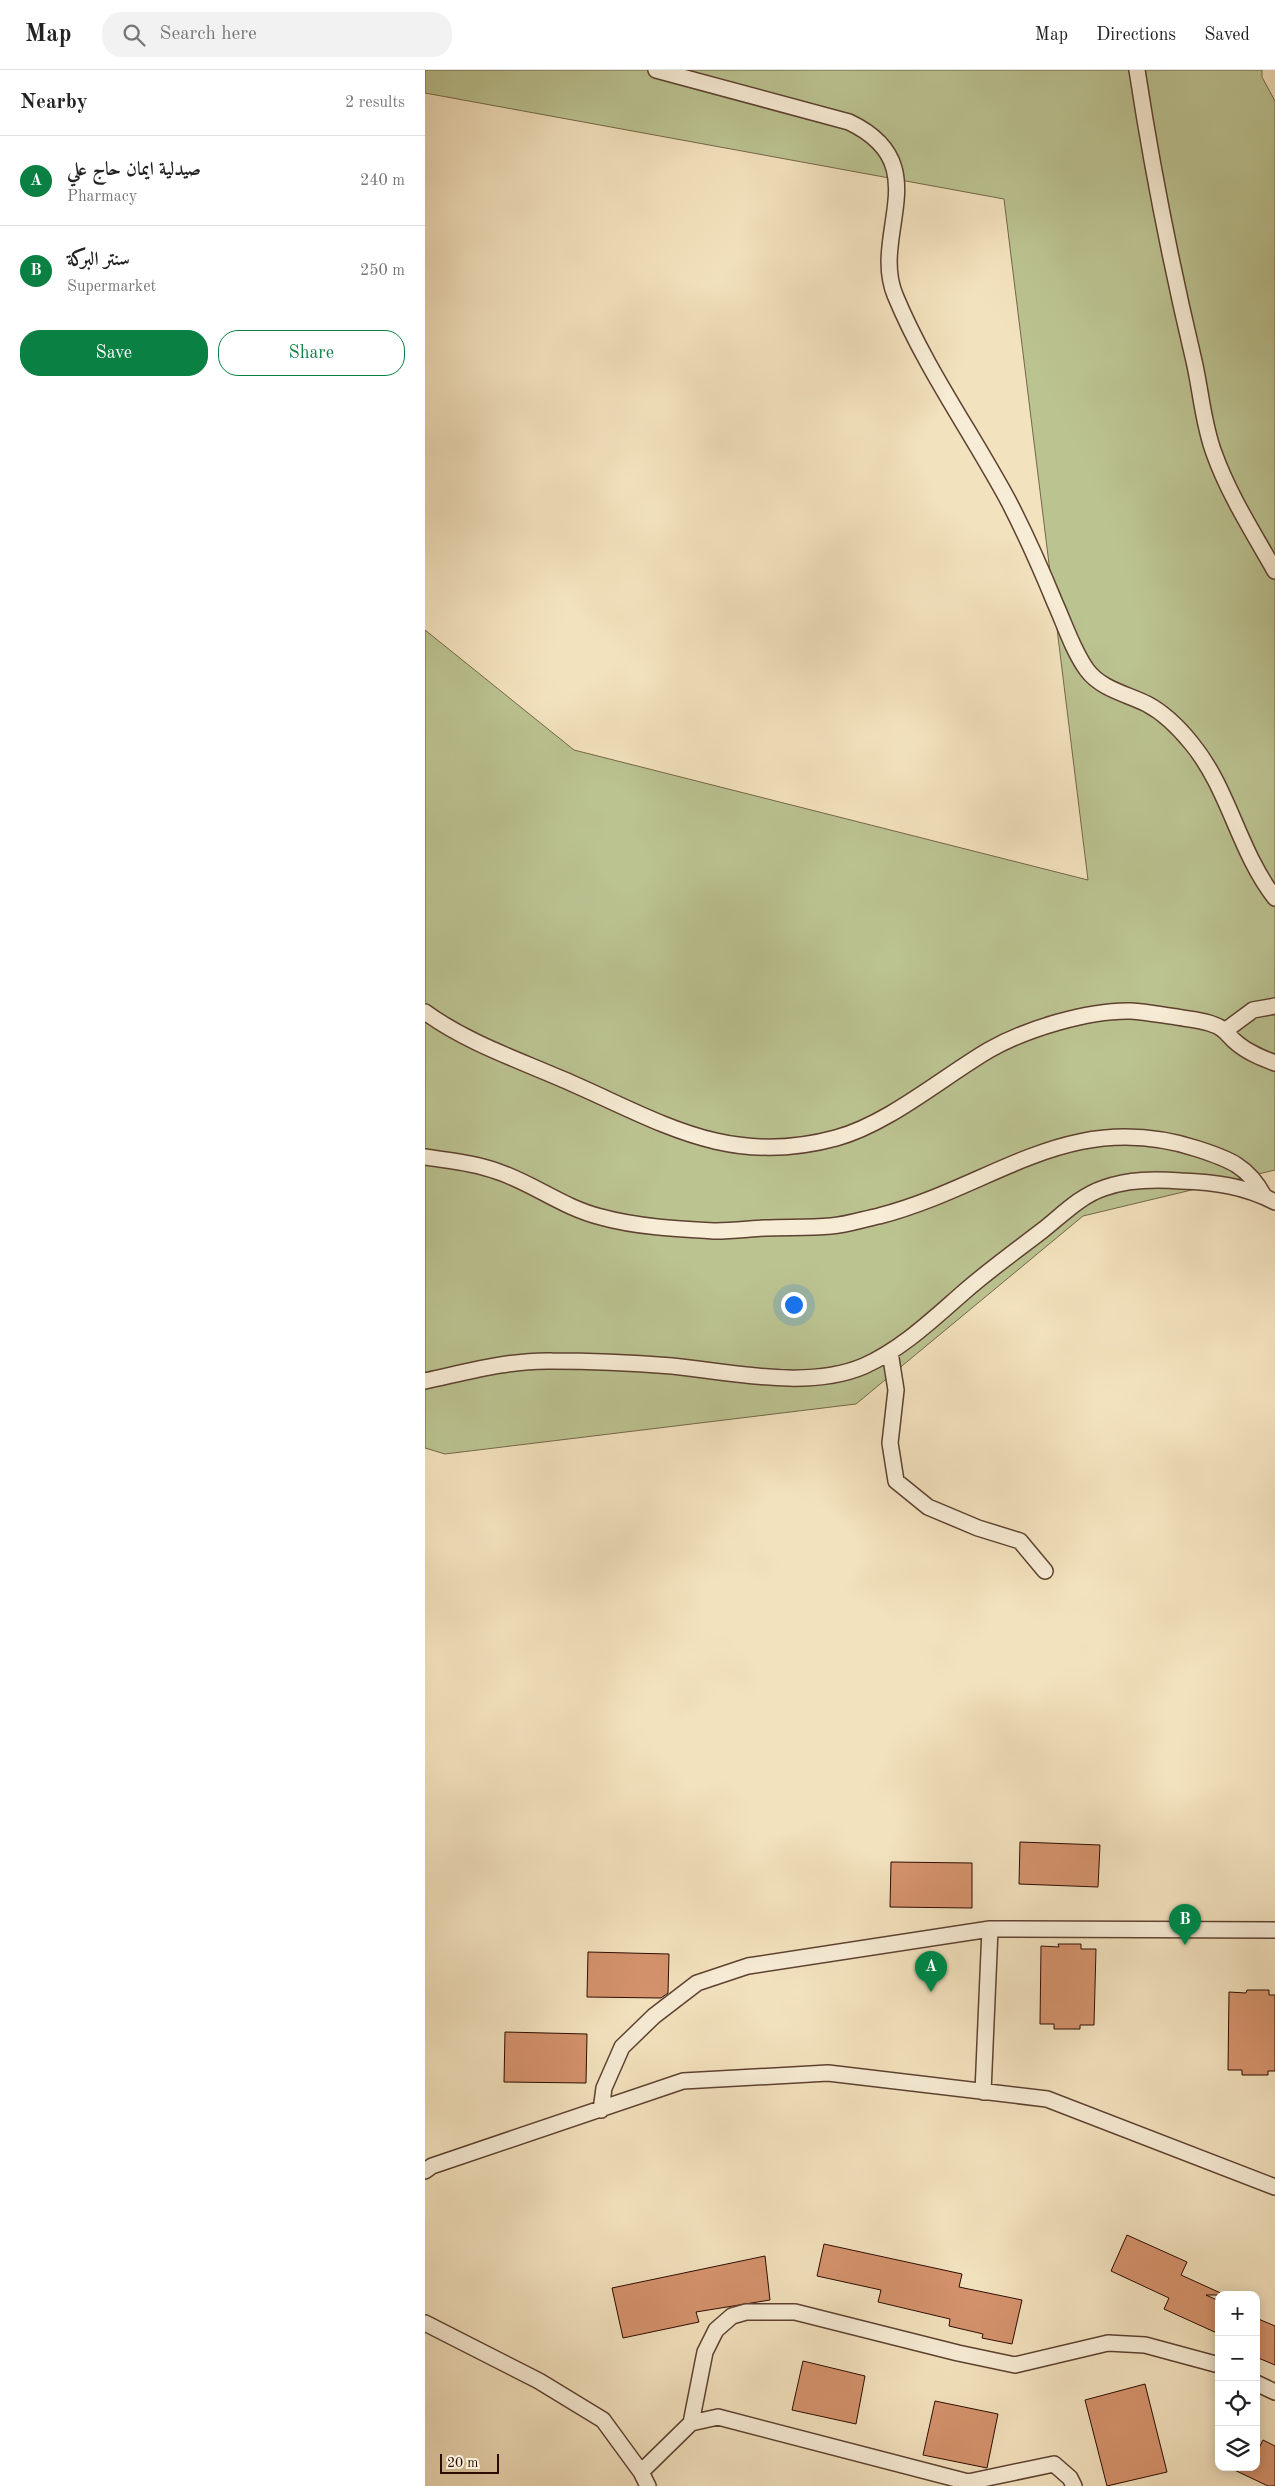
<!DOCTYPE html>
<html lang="en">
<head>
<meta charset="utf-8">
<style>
  :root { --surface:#fff; --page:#f2f2f2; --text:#222; --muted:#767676; --line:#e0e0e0; --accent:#0b8043 }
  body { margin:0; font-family:"Old Standard TT",Amiri,serif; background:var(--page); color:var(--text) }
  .controls { position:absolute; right:15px; bottom:15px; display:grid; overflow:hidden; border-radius:10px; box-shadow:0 2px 12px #0003 }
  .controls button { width:45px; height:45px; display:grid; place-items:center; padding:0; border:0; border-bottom:1px solid var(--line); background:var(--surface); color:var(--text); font:25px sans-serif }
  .scale { position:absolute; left:15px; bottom:12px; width:59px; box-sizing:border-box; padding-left:5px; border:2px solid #2c0b01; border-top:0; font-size:14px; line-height:18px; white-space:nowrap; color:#2c0b01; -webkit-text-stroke:4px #f7ecd5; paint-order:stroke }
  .you { position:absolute; left:368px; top:1234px; width:18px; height:18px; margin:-12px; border:4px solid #fff; border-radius:50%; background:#1a73e8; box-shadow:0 0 0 8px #1a73e833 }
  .badge { display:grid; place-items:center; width:32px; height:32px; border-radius:50%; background:var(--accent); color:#fff; font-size:16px; font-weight:700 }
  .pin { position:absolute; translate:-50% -41px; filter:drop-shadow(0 1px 2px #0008) }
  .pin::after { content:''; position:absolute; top:26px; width:18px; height:15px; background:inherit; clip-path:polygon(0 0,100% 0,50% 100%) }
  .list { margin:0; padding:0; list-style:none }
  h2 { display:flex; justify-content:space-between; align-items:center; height:65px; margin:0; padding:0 20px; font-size:21px }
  h2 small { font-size:16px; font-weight:400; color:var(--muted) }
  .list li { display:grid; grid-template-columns:32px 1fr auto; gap:15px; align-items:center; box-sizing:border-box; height:90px; padding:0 20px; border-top:1px solid var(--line) }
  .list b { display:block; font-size:19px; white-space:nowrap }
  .list p { margin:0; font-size:16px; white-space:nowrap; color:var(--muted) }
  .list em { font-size:16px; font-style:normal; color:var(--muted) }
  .actions { display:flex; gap:10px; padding:15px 20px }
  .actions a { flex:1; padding:11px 0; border:1px solid var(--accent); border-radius:20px; text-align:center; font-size:18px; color:var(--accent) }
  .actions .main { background:var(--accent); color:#fff }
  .icon { flex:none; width:28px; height:28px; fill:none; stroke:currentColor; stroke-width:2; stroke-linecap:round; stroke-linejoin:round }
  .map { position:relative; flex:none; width:850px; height:2416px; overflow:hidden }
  header { display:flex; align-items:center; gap:30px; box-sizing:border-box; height:70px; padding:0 25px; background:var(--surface); border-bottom:1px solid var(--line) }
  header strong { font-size:24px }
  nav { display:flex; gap:28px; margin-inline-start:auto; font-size:18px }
  .search { width:350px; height:45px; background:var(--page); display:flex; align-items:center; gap:12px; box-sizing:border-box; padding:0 18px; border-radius:20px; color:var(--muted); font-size:19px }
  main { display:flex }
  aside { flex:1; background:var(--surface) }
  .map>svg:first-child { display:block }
  .green { fill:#bbc391; stroke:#746749 }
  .building { fill:#d5936d; stroke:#2c0b01 }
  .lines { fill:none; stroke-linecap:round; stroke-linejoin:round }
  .minor-casing { stroke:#5e4130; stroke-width:18 }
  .minor { stroke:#f7ecd5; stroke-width:15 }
</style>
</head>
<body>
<header>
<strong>Map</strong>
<div class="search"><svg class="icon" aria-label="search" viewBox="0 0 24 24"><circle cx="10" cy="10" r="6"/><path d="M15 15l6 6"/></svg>Search here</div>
<nav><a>Map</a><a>Directions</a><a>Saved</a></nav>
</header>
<main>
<aside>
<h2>Nearby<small>2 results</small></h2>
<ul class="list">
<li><span class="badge">A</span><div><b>صيدلية ايمان حاج علي</b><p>Pharmacy</p></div><em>240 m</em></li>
<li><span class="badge">B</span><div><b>سنتر البركة</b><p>Supermarket</p></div><em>250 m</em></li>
</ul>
<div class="actions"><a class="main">Save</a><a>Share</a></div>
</aside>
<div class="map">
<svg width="850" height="2416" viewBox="0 0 850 2416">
  <rect width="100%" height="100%" fill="#f3e2be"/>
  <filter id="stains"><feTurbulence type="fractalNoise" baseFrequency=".004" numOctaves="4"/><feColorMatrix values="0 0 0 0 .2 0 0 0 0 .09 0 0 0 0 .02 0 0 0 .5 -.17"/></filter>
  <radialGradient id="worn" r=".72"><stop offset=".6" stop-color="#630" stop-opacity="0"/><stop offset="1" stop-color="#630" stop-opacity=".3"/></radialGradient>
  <path class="green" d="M0,0H837V7L850,31V1100L658,1146L431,1334L20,1384L0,1378V560L149,680L663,810L579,129L0,23Z"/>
  <path class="building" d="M595,1772L675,1775L673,1817L594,1814Z
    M466,1792L547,1793V1838L465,1837Z
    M633,1874H656V1879H671L669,1955H655V1959H629V1954H615L616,1876L634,1877Z
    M163,1882L244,1884L243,1923L236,1928L162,1927Z
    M822,1920H844V1925H850V2001H843V2005H817V2000H803L804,1922L821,1923Z
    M80,1962L162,1964L161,2013L79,2012Z
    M702,2165L762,2192L756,2205L800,2225H781L794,2231V2264L739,2239L744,2228L686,2201Z
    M399,2174L537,2204L534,2217L597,2230L587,2274L557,2268L558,2264L524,2256L525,2249L453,2232L456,2220L392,2206Z
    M340,2186L345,2230L271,2242L274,2252L198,2268L187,2218Z
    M831,2248L850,2256V2295L831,2287Z
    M378,2291L440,2306L431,2354L367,2340Z
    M720,2314L742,2402L682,2416L660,2330Z
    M510,2331L573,2344L562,2398L498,2385Z
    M838,2370L850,2376V2416H843L803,2397H831V2384Z"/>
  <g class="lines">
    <defs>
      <path id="minor" d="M231,0L424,52C513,94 445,164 470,225C500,298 547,363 584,432C601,465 616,499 630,533C640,555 648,581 662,600C676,619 702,624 722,634C739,643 755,659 767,674C804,719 814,782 850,828
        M712,0C727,98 746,194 769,291C776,321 778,354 789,383C804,425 828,462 850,501
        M0,942C41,972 91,989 137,1009C233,1050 301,1098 411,1068C463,1054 518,1007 564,980C601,959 663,940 706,941C721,942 737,945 752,947C762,949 774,950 784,953C803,959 800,964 813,974C824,983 837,988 850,993
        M801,960L828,940L850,936
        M0,1087C25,1091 50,1093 74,1102C109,1114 139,1138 176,1147C212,1157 253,1159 291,1161C307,1161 323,1159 340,1158C362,1157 384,1158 406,1156C422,1155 439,1149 454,1146C570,1116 644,1037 773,1079C804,1089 823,1096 839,1126
        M465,1282L471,1320L465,1373L471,1411L503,1437L553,1458L595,1471L620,1501
        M0,1311C42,1302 84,1290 127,1291C167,1291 208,1293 247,1296C306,1302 383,1320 439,1296C477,1279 508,1249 539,1222C564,1200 592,1180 618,1160C637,1145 655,1126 679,1118C704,1109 730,1109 756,1111C789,1112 820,1116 850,1132
        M558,2022L565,1859
        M176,2040L179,2018L197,1977L229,1946L272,1913L323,1896L565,1859L850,1860
        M0,2101L7,2096L258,2011L403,2003L622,2029L850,2117
        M0,2253L114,2311L178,2350L216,2402L223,2416
        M831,2313L850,2322
        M266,2353L280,2282L291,2260L307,2246L321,2242H370L533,2283L590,2295L683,2273L720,2275L794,2295
        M216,2402L266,2353L293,2347L543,2412L629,2394L645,2408L649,2416"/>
    </defs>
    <use href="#minor" class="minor-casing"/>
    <use href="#minor" class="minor"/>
  </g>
  <rect width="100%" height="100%" filter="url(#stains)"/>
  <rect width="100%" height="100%" fill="url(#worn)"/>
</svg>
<div class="controls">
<button>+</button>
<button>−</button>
<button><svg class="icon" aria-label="locate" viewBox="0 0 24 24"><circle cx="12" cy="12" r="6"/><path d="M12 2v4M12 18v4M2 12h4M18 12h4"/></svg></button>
<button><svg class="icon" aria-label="layers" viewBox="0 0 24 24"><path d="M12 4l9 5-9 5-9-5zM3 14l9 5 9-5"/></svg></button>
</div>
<div class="scale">20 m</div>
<div class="you"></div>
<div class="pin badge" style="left:506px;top:1922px">A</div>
<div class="pin badge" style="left:760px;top:1875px">B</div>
</div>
</main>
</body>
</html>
